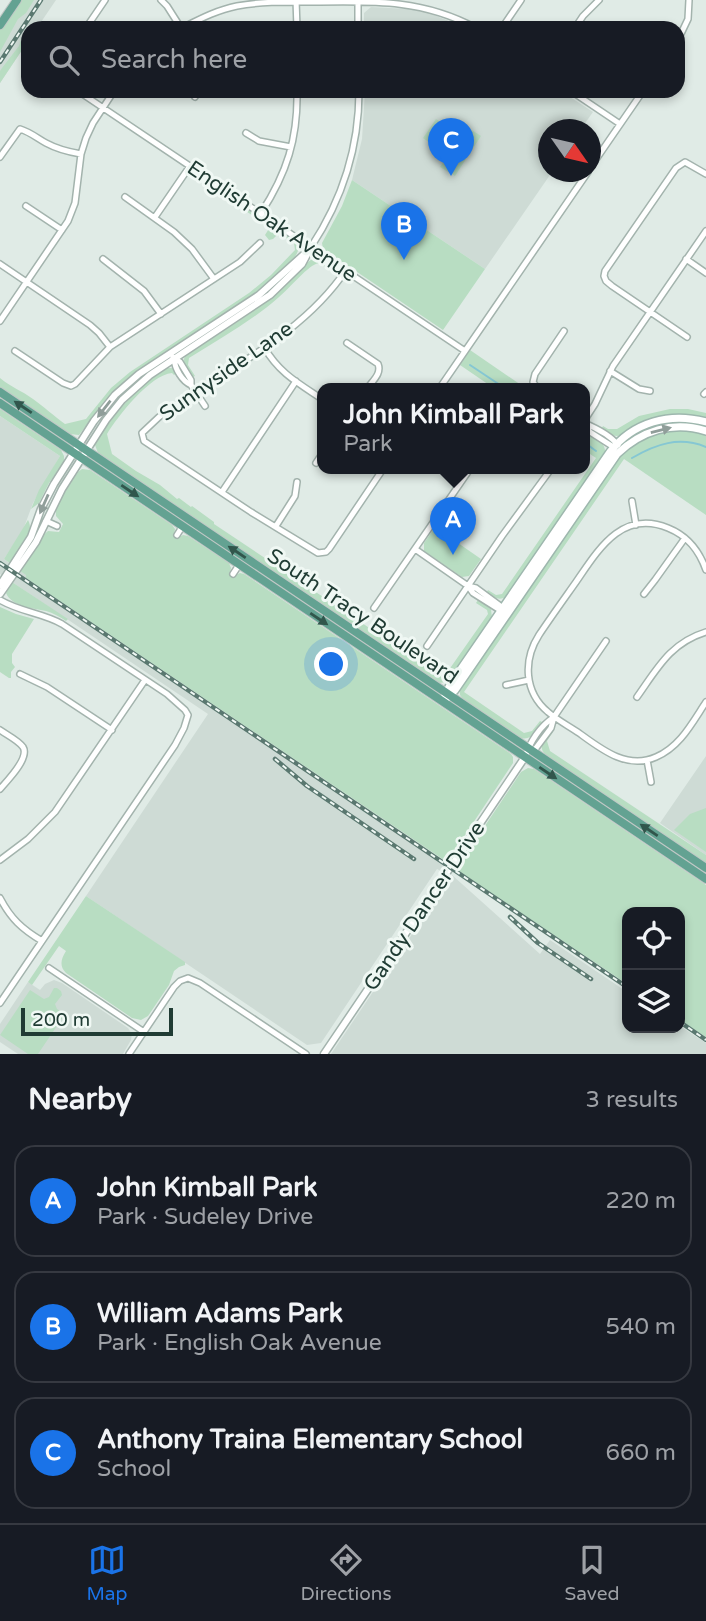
<!DOCTYPE html>
<html lang="en">
<head>
<meta charset="utf-8">
<style>
  :root { --surface:#171b24; --page:#20242c; --text:#f1f3f6; --muted:#9ea1a6; --line:#363941; --accent:#1a73e8 }
  body { margin:0; font-family:"Varela Round",sans-serif; background:var(--page); color:var(--text) }
  .controls { position:absolute; right:21px; bottom:21px; display:grid; overflow:hidden; border-radius:14px; box-shadow:0 4px 10px #0003 }
  .controls button { width:63px; height:63px; display:grid; place-items:center; padding:0; border:0; border-bottom:2px solid var(--line); background:var(--surface); color:var(--text); font:35px sans-serif }
  .compass { position:absolute; left:538px; top:119px; width:63px; height:63px; border-radius:50%; background:var(--surface); box-shadow:0 4px 10px #0003; rotate:124deg }
  .scale { position:absolute; left:21px; bottom:18px; width:152px; box-sizing:border-box; padding-left:7px; border:4px solid #203c34; border-top:0; font-size:19px; line-height:24px; white-space:nowrap; color:#203c34; -webkit-text-stroke:5px #f0f8f4; paint-order:stroke }
  .you { position:absolute; left:332px; top:665px; width:24px; height:24px; margin:-18px; border:5px solid #fff; border-radius:50%; background:#1a73e8; box-shadow:0 0 0 10px #1a73e833 }
  .badge { display:grid; place-items:center; width:46px; height:46px; border-radius:50%; background:var(--accent); color:#fff; font-size:23px; font-weight:700 }
  .pin { position:absolute; translate:-50% -58px; filter:drop-shadow(0 2px 4px #0008) }
  .pin::after { content:''; position:absolute; top:37px; width:24px; height:21px; background:inherit; clip-path:polygon(0 0,100% 0,50% 100%) }
  .popup { position:absolute; left:317px; top:383px; width:273px; height:91px; box-sizing:border-box; display:grid; place-content:center; border-radius:14px; background:var(--surface); filter:drop-shadow(0 2px 5px #0005); font-size:23px; white-space:nowrap; color:var(--muted) }
  .popup b { font-size:26px; color:var(--text) }
  .popup::after { content:''; position:absolute; left:50%; top:100%; margin-left:-14px; border:14px solid transparent; border-top-color:var(--surface) }
  .list { margin:0; padding:0; list-style:none }
  h2 { display:flex; justify-content:space-between; align-items:center; height:91px; margin:0; padding:0 28px; font-size:30px }
  h2 small { font-size:23px; font-weight:400; color:var(--muted) }
  .list li { display:grid; grid-template-columns:46px 1fr auto; gap:21px; align-items:center; box-sizing:border-box; height:112px; margin:0 14px 14px; padding:0 14px; border:2px solid var(--line); border-radius:21px }
  .list b { display:block; font-size:26px; white-space:nowrap }
  .list p { margin:0; font-size:23px; white-space:nowrap; color:var(--muted) }
  .list em { font-size:23px; font-style:normal; color:var(--muted) }
  .icon { flex:none; width:38px; height:38px; fill:none; stroke:currentColor; stroke-width:2; stroke-linecap:round; stroke-linejoin:round }
  .map { position:relative; flex:none; width:706px; height:1054px; overflow:hidden }
  .search { position:absolute; background:var(--surface); box-shadow:0 4px 10px #0003; left:21px; right:21px; top:21px; height:77px; display:flex; align-items:center; gap:18px; box-sizing:border-box; padding:0 24px; border-radius:21px; color:var(--muted); font-size:26px }
  .sheet { height:469px; background:var(--surface) }
  nav { display:flex; justify-content:space-around; align-items:center; box-sizing:border-box; height:98px; border-top:2px solid var(--line); background:var(--surface); font-size:19px; color:var(--muted) }
  nav a { display:grid; justify-items:center; gap:4px }
  nav .on { color:var(--accent) }
  .map>svg:first-child { display:block }
  .built { fill:#cedbd5 }
  .green { fill:#b8ddc2 }
  .lines { fill:none; stroke-linecap:round; stroke-linejoin:round }
  .stream { stroke:#85c7d3; stroke-width:2 }
  .minor-casing { stroke:#a3b3ad; stroke-width:8 }
  .tertiary-casing { stroke:#a3b3ad; stroke-width:9 }
  .secondary-casing { stroke:#9eb7ae; stroke-width:10 }
  .primary-casing { stroke:#c1c8c6; stroke-width:10 }
  .minor { stroke:#fff; stroke-width:5 }
  .tertiary { stroke:#fff; stroke-width:6 }
  .secondary { stroke:#fff; stroke-width:7 }
  .primary { stroke:#63a292; stroke-width:8 }
  .rail-casing { stroke:#5a7870; stroke-width:4.5 }
  .rail { stroke:#f0f8f4; stroke-width:2; stroke-dasharray:5; stroke-linecap:butt }
  .oneway { fill:#31564c }
  .oneway2 { fill:#909e9a }
  .labels { text-anchor:middle; stroke-width:6; stroke-linejoin:round; paint-order:stroke }
  .street-label { font-size:21px; fill:#203c34; stroke:#f0f8f4 }
</style>
</head>
<body>
<div class="map">
<svg width="706" height="1054" viewBox="0 0 706 1054">
  <rect width="100%" height="100%" fill="#e0ebe6"/>
  <path class="built" d="M20,0H56L37,28H28V41L0,83V30Z
    M371,7L409,9L429,13L466,28H364V13Z
    M365,91H561L593,112L581,129L548,130V172H552L485,269L352,180L362,139Z
    M0,416L60,456L33,503L23,530L4,559L11,564L3,576L0,574Z
    M20,571L27,575L26,578L447,862L441,871L437,869L321,1043L307,1045L86,896L208,714L12,582Z
    M706,756V855L660,823Z
    M452,875L540,954L550,940L627,992V1028H680V1026L706,1043V1054H331Z
    M54,980L62,983L128,1028L132,1034L131,1040L123,1054H18L0,1042V1024L28,982L40,990L45,984Z"/>
  <path class="green" d="M20,0H34L26,13L18,19L0,52V30Z
    M28,31V41L0,83V71L2,68L19,46L23,34Z
    M436,119L448,127L434,146L423,138Z
    M467,127L481,136L470,153L455,144Z
    M452,150L466,159L455,176L440,167Z
    M352,180L485,269L443,330L323,249L322,243L342,206Z
    M239,204L295,241L299,246C298,262 269,283 257,293L131,376L106,400L79,435L70,434L0,387V378C11,387 22,391 33,399C44,407 53,415 65,424L86,419L111,388L130,372L249,293L271,275L295,250L294,243L279,233L273,239L269,240L265,235L270,227L238,206Z
    M316,257L333,266L330,270L319,263C309,264 289,289 279,297C252,321 219,339 189,358L188,365L195,376L193,377L183,362L185,356C221,331 261,310 292,279C300,272 306,261 316,257Z
    M470,350L524,387L526,386L528,389H495L460,365Z
    M167,368H172L177,373L174,375L172,373C150,375 118,416 107,434L112,454L136,471L160,485L177,499L179,498L191,507L192,506L214,522V524C289,574 363,624 440,675L446,674L488,614L487,610L476,603L478,600L491,609L492,618L450,680L446,682L439,683L98,453L95,445L96,441C117,411 135,388 167,368Z
    M0,409L61,450L64,456V462L49,483L39,503L31,509L39,490L60,456L0,416Z
    M670,409H688L706,413V419C682,413 658,413 636,426C630,429 624,435 617,436C611,436 607,431 602,428L603,426L608,429H617L639,416Z
    M667,430H690L706,434V515L624,459L464,692L524,733L532,731L540,721L542,722C536,730 532,741 521,738L463,699L460,695V689L618,459C634,443 645,437 667,430Z
    M584,432C594,435 607,443 605,454L507,596C499,602 494,597 487,592L488,590L496,595L502,594L596,458L584,450Z
    M82,469L90,470L172,525L175,529L174,535L178,538L183,535L188,536L229,563L231,568L230,573L234,576L240,573L244,574L511,754L513,757V763L447,862L26,578V575L20,571L41,537L48,531L59,532L63,524L56,516V506L78,472Z
    M28,520C36,535 19,551 11,564L4,559Z
    M435,527L481,559L469,576L462,577L424,551V543Z
    M12,582L68,619L66,621C60,617 53,613 46,611C33,608 12,607 6,593Z
    M0,607L16,614L34,619L12,654V663L15,667L11,672V678H9L0,672Z
    M551,731L553,732L547,741L550,751L706,855V863L545,754C537,746 546,738 551,731Z
    M528,768L534,769L706,885V1037L680,1020V912H627V984L456,869L521,772Z
    M706,808V852L674,830L690,814Z
    M86,896L185,962V965L179,967L174,971L169,985L148,1016L141,1020L132,1018L66,973C59,966 61,959 66,951L59,946L32,985L28,982Z
    M54,988H57L61,991L62,995L55,1004L57,1009L65,1014L38,1054H28L0,1035L30,990L44,999L49,997Z"/>
  <g class="lines">
    <path class="stream" d="M470,365L506,389
      M584,442L596,451
      M632,458C656,444 679,436 706,447"/>
    <defs>
      <path id="minor" d="M161,0L167,6L181,28
        M296,0L297,28
        M358,0V28
        M88,25L105,0
        M182,28C200,19 217,10 237,6C264,1 291,2 318,2C377,1 424,0 476,28
        M502,28L521,0
        M575,28L583,16L599,0
        M678,40L688,19L689,0
        M78,91L465,351
        M571,91L620,124
        M195,97L198,91
        M246,133L259,141L291,147
        M0,157L20,129C30,132 37,138 46,143C57,149 69,152 81,154
        M590,168L643,91
        M125,197L174,232L192,249L214,279
        M26,206L62,230
        M261,213C287,173 298,138 297,91
        M155,217L190,166
        M311,247C342,200 359,148 359,91
        M103,259L144,291L161,314
        M686,259L706,273
        M0,264L90,325L99,333L110,347
        M346,270C301,337 222,371 159,417L142,433L144,441L251,512L318,553L326,552L329,549L383,469
        M0,321L68,221L75,203L81,154L86,138L93,123L114,91
        M687,337L612,286L606,281L604,276L605,271L676,168L685,162L706,174
        M347,343L378,364C382,374 372,381 367,389
        M264,347C279,373 298,383 322,399
        M15,351L63,383L71,386L75,384L110,347L240,262L260,243
        M173,357L180,362L191,380V385L205,406
        M174,359C175,369 182,381 191,385
        M610,371L639,389L650,391
        M439,389L588,172
        M538,389L533,382L535,374L564,331
        M704,394L706,392
        M584,421L595,404L613,366L706,231
        M584,423C596,428 610,435 618,445
        M584,424L590,432L615,448
        M316,463L322,454
        M222,492L296,381
        M632,501L636,525
        M46,521L57,526
        M276,526L295,496L297,482
        M177,535L182,527
        M415,549L468,586L473,593L503,612
        M706,570C699,550 688,536 668,528C622,509 598,550 576,582C564,599 551,617 539,635C523,660 524,692 548,712C557,720 569,726 579,733C601,749 627,770 656,757C680,747 692,723 706,702
        M233,574L239,565
        M468,586L476,588L503,608
        M644,594L655,580L685,538
        M0,600C20,612 43,613 62,624L167,694L185,710L188,715L184,728L175,745L0,1003
        M374,608L470,469
        M427,646L502,536L551,469
        M20,674L47,687L112,730
        M506,685L529,680
        M637,697C657,669 670,643 706,632
        M0,730C7,735 18,740 23,747C30,758 7,781 0,789
        M533,752L551,728L554,717L558,711L606,641
        M525,757C530,742 540,726 554,717
        M647,760L651,782
        M0,860L28,839L55,812L145,680
        M0,898C11,919 22,929 42,941
        M49,968L144,1032
        M129,1054L174,987L180,981L188,978L200,983L306,1054"/>
      <path id="tertiary" d="M0,585L31,537L41,509L54,484L94,421L115,395L139,374L259,295L310,249
        M0,594L36,542L62,489L106,420L122,400L150,375L270,295L302,264L311,247
        M324,1054L525,757"/>
      <path id="secondary" d="M445,695L450,685L610,452C633,422 670,412 706,422
        M447,698L455,690L617,454C641,431 673,420 706,431"/>
      <path id="primary" d="M0,25L17,0
        M0,392L706,868
        M0,403L706,879"/>
    </defs>
    <use href="#minor" class="minor-casing"/>
    <use href="#tertiary" class="tertiary-casing"/>
    <use href="#secondary" class="secondary-casing"/>
    <use href="#primary" class="primary-casing"/>
    <use href="#minor" class="minor"/>
    <use href="#tertiary" class="tertiary"/>
    <use href="#secondary" class="secondary"/>
    <use href="#primary" class="primary"/>
    <defs>
      <path id="rail" d="M0,62L41,0
        M0,563L627,987
        M275,759L307,786L414,859
        M510,917L538,943L591,979
        M680,1022L706,1040"/>
    </defs>
    <use href="#rail" class="rail-casing"/>
    <use href="#rail" class="rail"/>
  </g>
  <defs><path id="oneway-solid" d="M-6-.8H1V-3.2L6.5 0L1 3.2V.8H-6Z" transform="scale(1.75)"/></defs>
  <g class="oneway">
    <use href="#oneway-solid" transform="translate(23 407) rotate(-146)"/>
    <use href="#oneway-solid" transform="translate(130 491) rotate(34)"/>
    <use href="#oneway-solid" transform="translate(237 552) rotate(-146)"/>
    <use href="#oneway-solid" transform="translate(319 619) rotate(34)"/>
    <use href="#oneway-solid" transform="translate(548 773) rotate(34)"/>
    <use href="#oneway-solid" transform="translate(649 830) rotate(-146)"/>
  </g>
  <g class="oneway2">
    <use href="#oneway-solid" transform="translate(104 409) rotate(128)"/>
    <use href="#oneway-solid" transform="translate(661 430) rotate(-14)"/>
    <use href="#oneway-solid" transform="translate(44 504) rotate(114)"/>
  </g>
  <g class="labels">
    <g class="street-label">
      <text transform="translate(272 221) rotate(34)" y="7">English Oak Avenue</text>
      <text transform="translate(226 371) rotate(-35)" y="7">Sunnyside Lane</text>
      <text transform="translate(363 616) rotate(34)" y="7">South Tracy Boulevard</text>
      <text transform="translate(424 906) rotate(-56)" y="7">Gandy Dancer Drive</text>
    </g>
  </g>
</svg>
<div class="controls">
<button><svg class="icon" aria-label="locate" viewBox="0 0 24 24"><circle cx="12" cy="12" r="6"/><path d="M12 2v4M12 18v4M2 12h4M18 12h4"/></svg></button>
<button><svg class="icon" aria-label="layers" viewBox="0 0 24 24"><path d="M12 4l9 5-9 5-9-5zM3 14l9 5 9-5"/></svg></button>
</div>
<svg class="compass" viewBox="-18 -18 36 36"><path d="M0-13l5 13h-10z" fill="#e53935"/><path d="M0 13l5-13h-10z" fill="#9ea1a6"/></svg>
<div class="scale">200 m</div>
<div class="you"></div>
<div class="pin badge" style="left:453px;top:555px">A</div>
<div class="popup"><b>John Kimball Park</b>Park</div>
<div class="pin badge" style="left:404px;top:260px">B</div>
<div class="pin badge" style="left:451px;top:176px">C</div>
<div class="search"><svg class="icon" aria-label="search" viewBox="0 0 24 24"><circle cx="10" cy="10" r="6"/><path d="M15 15l6 6"/></svg>Search here</div>
</div>
<section class="sheet">
<h2>Nearby<small>3 results</small></h2>
<ul class="list">
<li><span class="badge">A</span><div><b>John Kimball Park</b><p>Park · Sudeley Drive</p></div><em>220 m</em></li>
<li><span class="badge">B</span><div><b>William Adams Park</b><p>Park · English Oak Avenue</p></div><em>540 m</em></li>
<li><span class="badge">C</span><div><b>Anthony Traina Elementary School</b><p>School</p></div><em>660 m</em></li>
</ul>
</section>
<nav>
<a class="on"><svg class="icon" aria-label="map" viewBox="0 0 24 24"><path d="M3 6l6-2 6 2 6-2v14l-6 2-6-2-6 2zM9 4v14M15 6v14"/></svg>Map</a>
<a><svg class="icon" aria-label="directions" viewBox="0 0 24 24"><path d="M12 3l9 9-9 9-9-9zM9 14v-3h6M13 9l2 2-2 2"/></svg>Directions</a>
<a><svg class="icon" aria-label="saved" viewBox="0 0 24 24"><path d="M7 4h10v16l-5-4-5 4z"/></svg>Saved</a>
</nav>
</body>
</html>
